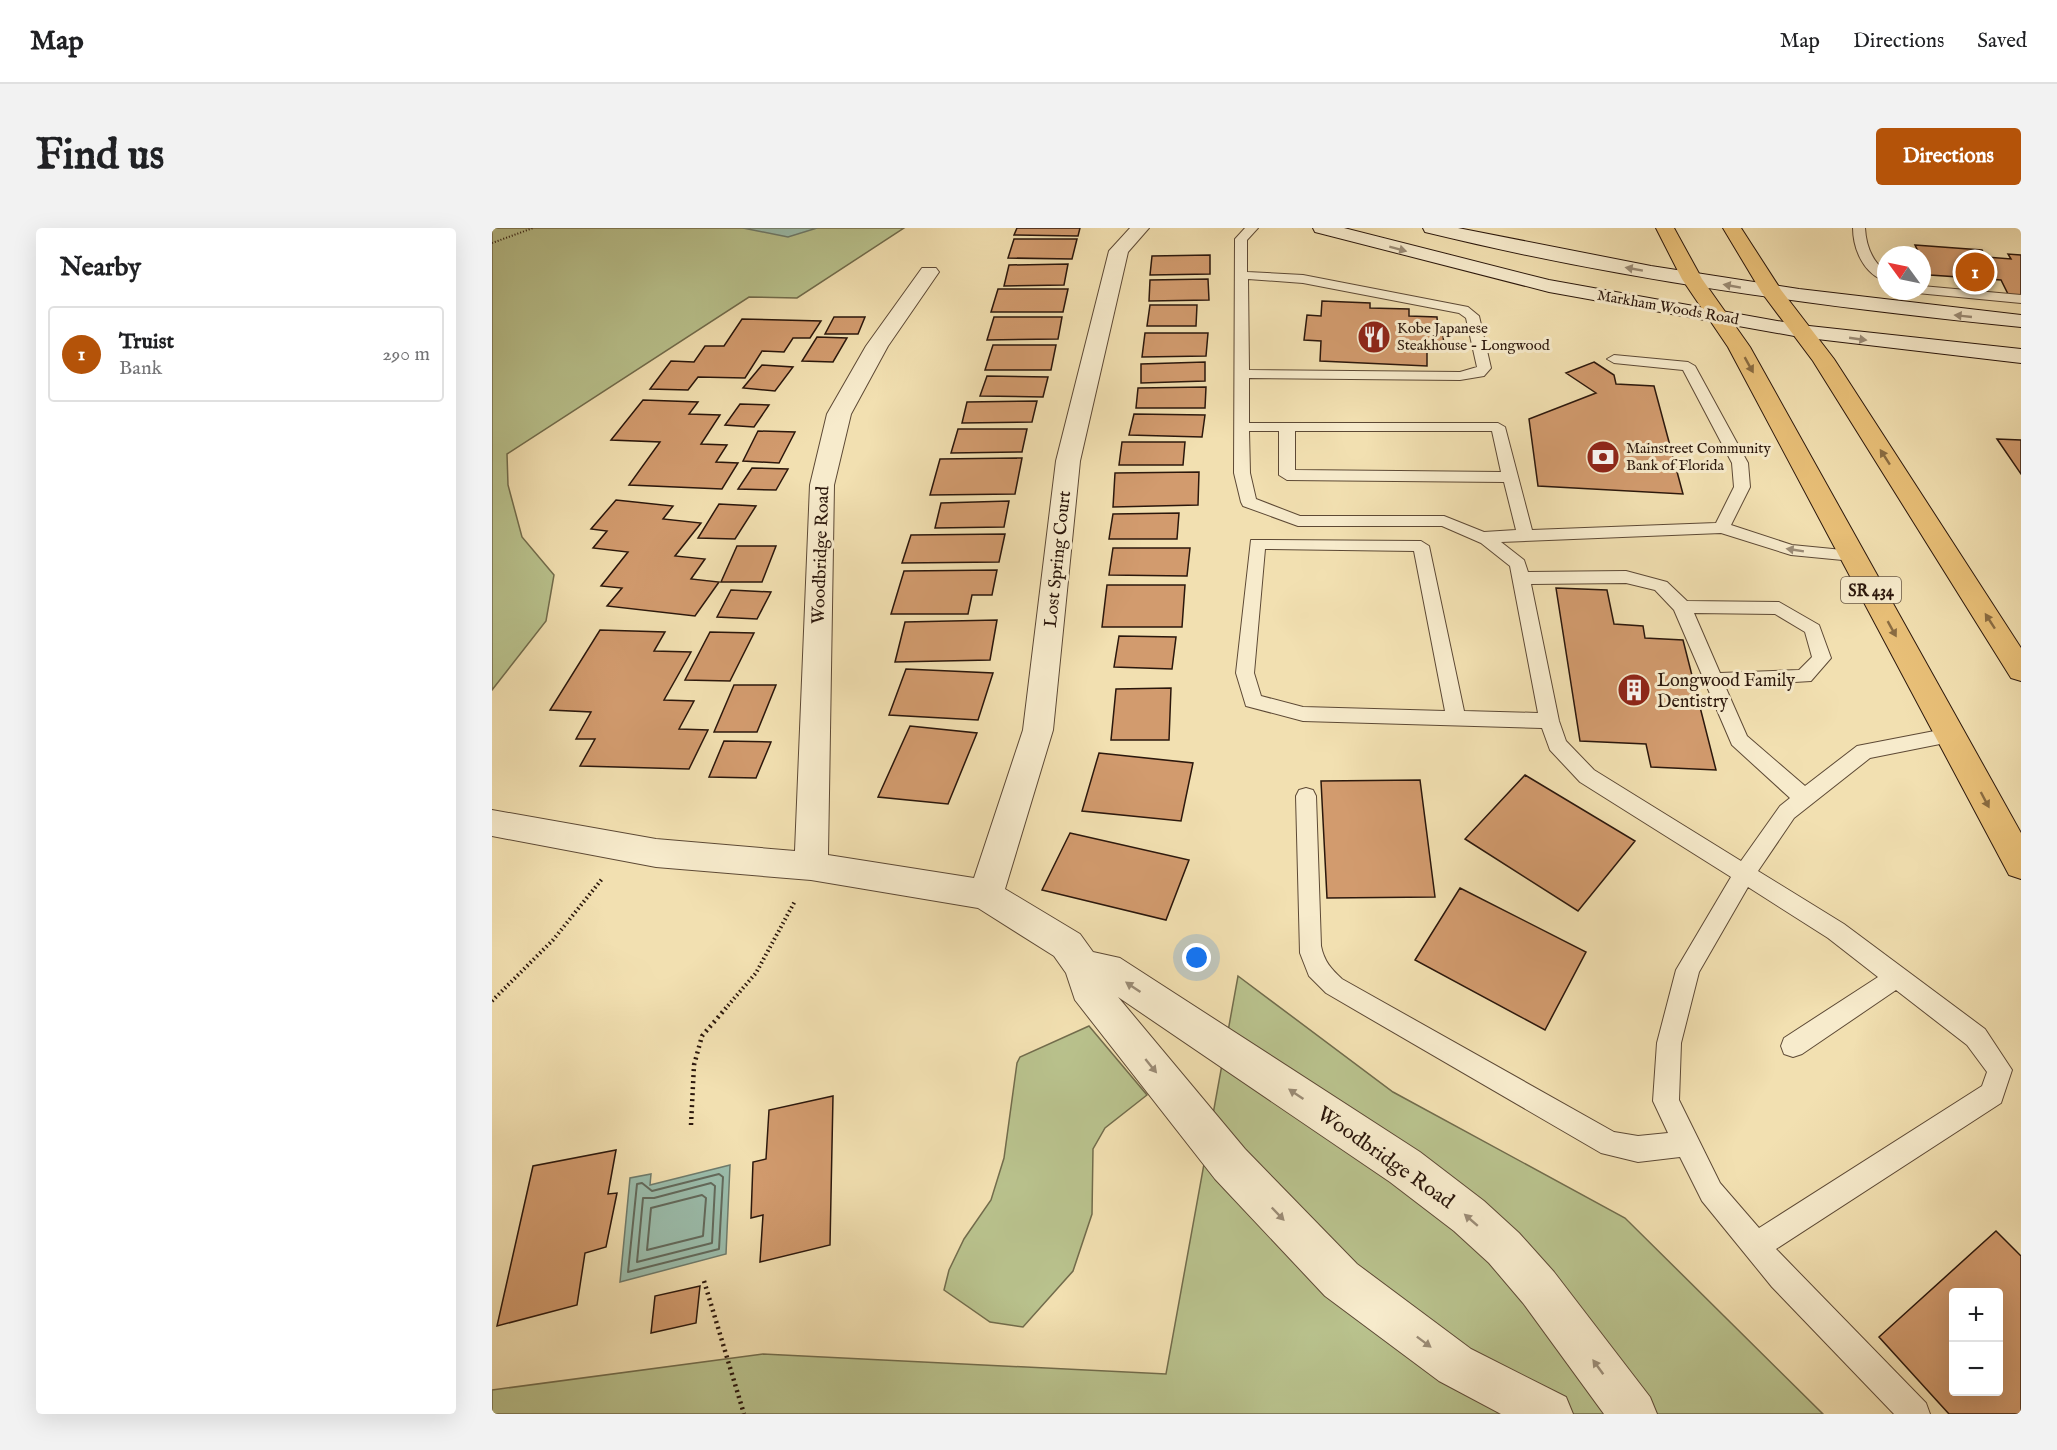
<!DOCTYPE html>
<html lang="en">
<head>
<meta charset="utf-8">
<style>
  :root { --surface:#fff; --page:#f2f2f2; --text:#202124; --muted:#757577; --line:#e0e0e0; --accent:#b45309 }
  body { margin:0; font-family:"IM FELL English",serif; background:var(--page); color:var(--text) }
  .controls { position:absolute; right:18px; bottom:18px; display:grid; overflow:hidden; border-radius:6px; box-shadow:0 6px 24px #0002 }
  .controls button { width:54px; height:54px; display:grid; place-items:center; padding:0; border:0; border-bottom:2px solid var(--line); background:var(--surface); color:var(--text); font:30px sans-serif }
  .compass { position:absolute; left:1385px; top:18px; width:54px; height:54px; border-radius:50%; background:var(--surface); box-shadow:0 6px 24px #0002; rotate:303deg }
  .you { position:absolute; left:705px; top:730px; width:21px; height:21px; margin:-15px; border:4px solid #fff; border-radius:50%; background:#1a73e8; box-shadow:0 0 0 9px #1a73e833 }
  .badge { display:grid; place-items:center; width:39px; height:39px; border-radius:50%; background:var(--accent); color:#fff; font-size:20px; font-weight:700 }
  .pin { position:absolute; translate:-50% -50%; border:3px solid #fff; box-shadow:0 2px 6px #0006 }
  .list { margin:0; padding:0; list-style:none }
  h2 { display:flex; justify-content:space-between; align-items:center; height:78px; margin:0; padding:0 24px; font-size:26px }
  h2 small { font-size:20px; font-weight:400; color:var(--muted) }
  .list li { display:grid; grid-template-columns:39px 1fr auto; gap:18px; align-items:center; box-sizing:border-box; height:96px; margin:0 12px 12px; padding:0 12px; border:2px solid var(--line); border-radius:6px }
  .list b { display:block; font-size:22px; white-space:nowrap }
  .list p { margin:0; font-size:20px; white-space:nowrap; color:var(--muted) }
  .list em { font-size:20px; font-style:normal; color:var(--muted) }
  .map { position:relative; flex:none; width:1529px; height:1186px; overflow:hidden; border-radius:6px }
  header { display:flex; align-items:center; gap:36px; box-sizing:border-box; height:84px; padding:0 30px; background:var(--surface); border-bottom:2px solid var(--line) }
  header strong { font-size:28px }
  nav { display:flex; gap:33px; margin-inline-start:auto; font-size:21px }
  .intro { display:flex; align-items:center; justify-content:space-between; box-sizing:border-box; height:144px; padding:0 36px }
  h1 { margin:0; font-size:42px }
  .button { padding:15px 27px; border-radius:6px; background:var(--accent); color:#fff; font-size:21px; font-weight:700 }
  main { display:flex; gap:36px; padding:0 36px }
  aside { flex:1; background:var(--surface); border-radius:6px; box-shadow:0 6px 24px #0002 }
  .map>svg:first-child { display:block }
  .green { fill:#b9c28d; stroke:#726c4c; stroke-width:1.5 }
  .water { fill:#9bbdac; stroke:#6e7b6c; stroke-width:1.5 }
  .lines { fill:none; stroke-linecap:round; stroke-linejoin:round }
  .shore { stroke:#636a5c; stroke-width:2 }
  .building { fill:#d29b6e; stroke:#2b170c; stroke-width:1.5; fill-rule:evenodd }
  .service-casing { stroke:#5d4935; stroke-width:2 }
  .minor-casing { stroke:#5d4935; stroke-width:2 }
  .secondary-casing { stroke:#2b170c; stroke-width:2 }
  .primary-casing { stroke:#2b170c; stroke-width:2 }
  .path-far2 { stroke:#2b170c; stroke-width:2; stroke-dasharray:1 2; stroke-linecap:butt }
  .path-far1 { stroke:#2b170c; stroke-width:4; stroke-dasharray:1.5 3; stroke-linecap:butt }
  .path { stroke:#2b170c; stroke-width:4.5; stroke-dasharray:2 4; stroke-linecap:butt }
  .service { fill:#f7ebcc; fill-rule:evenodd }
  .minor { fill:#f7ebcc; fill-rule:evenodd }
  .secondary { fill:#f7ebcc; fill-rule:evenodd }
  .primary { fill:#e9c078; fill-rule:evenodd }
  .oneway { fill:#9b8c76 }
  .oneway2 { fill:#8a6c42 }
  .labels { text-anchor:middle; stroke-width:6; stroke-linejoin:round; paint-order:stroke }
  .far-street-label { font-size:15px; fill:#2b170c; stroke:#f7ebcc }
  .far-poi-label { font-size:15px; fill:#2b170c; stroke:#f7ebcc; text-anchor:start }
  .shield { fill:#f7ebcc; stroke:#685746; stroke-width:1.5 }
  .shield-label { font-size:16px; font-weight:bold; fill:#2b170c }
  .street-label { font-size:18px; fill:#2b170c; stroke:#f7ebcc }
  .poi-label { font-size:18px; fill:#2b170c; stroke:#f7ebcc; text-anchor:start }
  .near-street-label { font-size:21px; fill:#2b170c; stroke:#f7ebcc }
</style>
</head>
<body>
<header>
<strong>Map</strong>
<nav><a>Map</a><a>Directions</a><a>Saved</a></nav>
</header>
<div class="intro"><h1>Find us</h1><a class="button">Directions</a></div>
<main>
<aside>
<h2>Nearby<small></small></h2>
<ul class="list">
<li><span class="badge">1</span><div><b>Truist</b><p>Bank</p></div><em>290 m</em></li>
</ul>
</aside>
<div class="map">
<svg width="1529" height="1186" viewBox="0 0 1529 1186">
  <rect width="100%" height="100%" fill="#f2e0b1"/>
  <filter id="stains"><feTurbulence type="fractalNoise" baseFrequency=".00333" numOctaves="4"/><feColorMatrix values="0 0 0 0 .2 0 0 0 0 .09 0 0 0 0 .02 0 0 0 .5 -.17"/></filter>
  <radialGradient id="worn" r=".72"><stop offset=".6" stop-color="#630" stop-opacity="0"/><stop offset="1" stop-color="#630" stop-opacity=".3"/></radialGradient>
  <path class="green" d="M0,0H412L305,70L257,69L15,226L16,257L30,309L62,347L54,393L0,462Z
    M746,748L901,864L1133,990L1331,1186H0V1162L271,1126L674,1146Z
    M597,798L655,867L613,900L601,921L600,986L581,1043L531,1099L498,1094L452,1062L457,1042L472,1011L499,972L512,930L525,835L528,829Z"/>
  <path class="water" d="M251,0H325L296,9Z
    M238,937L234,1026L128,1054L138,950L159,946L158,957Z"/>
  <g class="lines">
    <path class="shore" d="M227,946L231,949L227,1021L136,1044L145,956L150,955L160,963Z
      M219,955L223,958L220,1015L145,1034L151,970H162Z
      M210,967L214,970L211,1008L155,1022L159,980Z"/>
  </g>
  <path class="building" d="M525,0H588L586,8L522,7Z
    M522,11H585L580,31L516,30Z
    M1423,17L1490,22L1494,29L1519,31L1516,26L1529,27V69L1517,68L1509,52L1438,47Z
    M718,27V46L658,47L660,28Z
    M576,36L572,57L512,58L517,37Z
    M716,51L717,72L657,73L658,52Z
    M506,61H576L571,84H499Z
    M830,73L878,75V80L917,81V88L945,89L946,105H951L952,121L935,120V138L828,133L829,113L812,112L815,87L829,88Z
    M658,77H705L704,98H655Z
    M342,89H373L366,106H333Z
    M502,89H570L566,111L495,112Z
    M250,91L329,93L318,110H301L292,124L270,123L253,150L206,149L196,162L158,161L179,133L202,134L213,118H232Z
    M653,105H716L714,128L650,129Z
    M325,109L355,110L341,134L310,133Z
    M501,117H564L559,142H493Z
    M713,134V153L649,155V136Z
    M1102,134L1122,147L1124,156L1162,158L1191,266L1046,258L1037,191L1104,165L1074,145Z
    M270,137L301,139L283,163L251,160Z
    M495,148L556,149L551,169L488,168Z
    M714,159L713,180H644L646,160Z
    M151,172L206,174L197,186L228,187L209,216L235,217L224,234L246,235L230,261L137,257L168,214L119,212Z
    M545,173L540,194L470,195L475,174Z
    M248,176L277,177L262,199L233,197Z
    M642,186L713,187L710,209L637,207Z
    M466,201H535L530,224L459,225Z
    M266,203L303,204L287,235L251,233Z
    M1505,211L1529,212V246Z
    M630,214H693L691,237H627Z
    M530,230L523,266L438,267L448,231Z
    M260,240L296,241L284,262L246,261Z
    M707,244L706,277L621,279L623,245Z
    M124,272L181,278L171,291L209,295L183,328L213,331L199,351L227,354L203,388L115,378L130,360L109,358L136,324L101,320L115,303L99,301Z
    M517,273L512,299L443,300L449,275Z
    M227,276L264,278L243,311L206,310Z
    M687,285L685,311H617L621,286Z
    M513,306L507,334L410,335L419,307Z
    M245,318H284L270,354H229Z
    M621,320H698L695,348L617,347Z
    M505,342L500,367H480L476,386H399L412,343Z
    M615,357H693L690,399H610Z
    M1064,360L1115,362L1122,396L1151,398L1153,410L1191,412L1224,542L1159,539L1154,516L1088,513Z
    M239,362L279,364L265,391L225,389Z
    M505,392L498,432L403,434L413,394Z
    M108,402L173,404L162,423L199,424L172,472L202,473L187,501L216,502L197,541L88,538L103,511H84L99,484L58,482Z
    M218,404L262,405L238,453L193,452Z
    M627,408L684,409L680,441L622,439Z
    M414,441L501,445L486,492L397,487Z
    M242,457H284L265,504H222Z
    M679,460L677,512H619L624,461Z
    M418,498L485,505L456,576L386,569Z
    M232,513L279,514L264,550L217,549Z
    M607,525L701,535L689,593L590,583Z
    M1033,547L1143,613L1086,683L973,611Z
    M928,552L943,669L835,670L829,553Z
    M578,605L697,632L674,692L550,662Z
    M968,660L1094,724L1053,802L923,732Z
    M341,868L338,1017L268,1034L271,987L259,990L261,934L274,931L277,882Z
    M124,922L116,966L125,965L114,1019L93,1025L85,1077L5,1098L41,938Z
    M1504,1003L1529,1028V1186H1457L1387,1109ZM1462,1064H1506V1164H1462Z
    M208,1058L204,1095L159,1105L163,1068Z"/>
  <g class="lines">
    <defs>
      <path id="service" d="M753,0H766L755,12V44L811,47L976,79L987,88L999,140L992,148L968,152L757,150V195H1006L1013,199L1040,302L1224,295L1242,259L1240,235L1191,142L1122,135L1115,131L1122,127L1196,134L1203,138L1256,235L1258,259L1239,297L1300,317L1361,323L1369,328L1361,333L1299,327L1229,305L1009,314L1032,332L1036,344L1134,343L1175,354L1195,373L1287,374L1327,397L1339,430L1319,453L1233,458L1255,508L1313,558L1365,518L1458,500L1465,502L1468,507L1465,512L1458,514L1378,530L1302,590L1266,643L1352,696L1493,801L1520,842L1509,875L1284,1021L1434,1175L1438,1186H1402L1280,1059L1210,973L1188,929L1146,934L1109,925L834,765L817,748L808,725L804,568L807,562L814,560L821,562L824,568L829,718C832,733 839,741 850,751L1122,904L1146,908L1176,905L1161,873L1165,815L1184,742L1239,649L1088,554L1058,522L1050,500L811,493L754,478L744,445L759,312L929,313L937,318L972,483L1046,485L1018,338L989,315L950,298H806L751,278L749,274L742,245L743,11ZM756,51L811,55L967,85L974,90L985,139L968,144L757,142ZM757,203H787V247L795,252L1012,254L1024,302L992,304L952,288H808L764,271L758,245ZM803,203H1000L1009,244L803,242ZM773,321L922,323L953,483L811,479L769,468L762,445ZM1134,355L1163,362L1182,382L1240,517L1298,570L1288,578L1249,633L1102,542L1074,513L1067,493L1039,356ZM1202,385L1283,386L1313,404L1320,429L1307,442L1228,445ZM1256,659L1336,710L1386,749L1292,810L1289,818L1292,826L1301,829L1310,826L1404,762L1475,817L1495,844L1490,858L1267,1000L1228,955L1187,872L1189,815L1207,744Z
        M1361,0H1373C1374,18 1380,33 1394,44V53C1372,47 1361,21 1361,0Z
        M1430,58L1529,67V75L1425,65L1424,63H1430Z"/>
      <path id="minor" d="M638,0H657L636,24L588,233L561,502L513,661L588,706L601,724L628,730L928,924L992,973L1027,1005L1062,1044L1158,1169L1165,1186H1112L1031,1075L997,1035L962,1003L898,954L626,769L753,921L865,1036L979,1121L1074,1169L1081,1186H1009L947,1153L833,1068L723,951L583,772L574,745L562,728L486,680L319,652L164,639L0,608V582L164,611L303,623L318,257L335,186L374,118L430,40H444L447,44L396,118L359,186L342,257L336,627L482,650L531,502L564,233L617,23Z"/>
      <path id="secondary" d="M821,0H852L1057,52L1308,97L1529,121V135L1308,109L1057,64L823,4Z
        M931,0H966L1159,38L1307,61L1529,87V99C1329,79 1129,52 933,4Z"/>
      <path id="primary" d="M1164,0H1182L1210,51L1258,119L1529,605V651L1517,647L1236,119L1190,51Z
        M1231,0H1249L1289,62L1342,131L1529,420V453L1519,450L1321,133L1270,65Z"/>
    </defs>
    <use href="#service" class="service-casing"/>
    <use href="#minor" class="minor-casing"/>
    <use href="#secondary" class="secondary-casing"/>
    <use href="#primary" class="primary-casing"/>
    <path class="path-far2" d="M0,15L41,0"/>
    <path class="path-far1" d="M0,773L61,712L110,651
      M233,781L264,745L303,673"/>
    <path class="path" d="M199,897L202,837L210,808L234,780
      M212,1053L252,1186"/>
    <use href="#service" class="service"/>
    <use href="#minor" class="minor"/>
    <use href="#secondary" class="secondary"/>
    <use href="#primary" class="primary"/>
  </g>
  <defs><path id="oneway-solid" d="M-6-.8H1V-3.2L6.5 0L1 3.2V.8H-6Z" transform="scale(1.5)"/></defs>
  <g class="oneway">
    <use href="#oneway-solid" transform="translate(906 21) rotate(15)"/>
    <use href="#oneway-solid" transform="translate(1142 41) rotate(-170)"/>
    <use href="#oneway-solid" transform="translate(1240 58) rotate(-170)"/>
    <use href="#oneway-solid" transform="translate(1471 88) rotate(-174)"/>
    <use href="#oneway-solid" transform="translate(1366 111) rotate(8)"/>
    <use href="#oneway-solid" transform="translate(1303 322) rotate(-171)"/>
    <use href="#oneway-solid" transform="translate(641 759) rotate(-146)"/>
    <use href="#oneway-solid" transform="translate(659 838) rotate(51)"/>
    <use href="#oneway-solid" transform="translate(804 866) rotate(-146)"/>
    <use href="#oneway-solid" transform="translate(786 986) rotate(46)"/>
    <use href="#oneway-solid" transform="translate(979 992) rotate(-139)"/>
    <use href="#oneway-solid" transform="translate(932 1114) rotate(37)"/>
    <use href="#oneway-solid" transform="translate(1106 1139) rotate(-126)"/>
  </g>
  <g class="oneway2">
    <use href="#oneway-solid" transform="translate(1257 137) rotate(61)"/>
    <use href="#oneway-solid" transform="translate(1393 229) rotate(-123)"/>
    <use href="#oneway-solid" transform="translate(1498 393) rotate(-123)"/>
    <use href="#oneway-solid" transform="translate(1400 401) rotate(61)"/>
    <use href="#oneway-solid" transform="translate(1493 572) rotate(62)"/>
  </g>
  <defs>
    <symbol id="restaurant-disc" viewBox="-11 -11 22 22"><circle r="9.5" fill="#8f2418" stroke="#f7ebcc"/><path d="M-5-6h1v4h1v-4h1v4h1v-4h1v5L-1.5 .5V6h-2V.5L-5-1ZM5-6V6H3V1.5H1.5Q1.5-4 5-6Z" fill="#fff"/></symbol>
    <symbol id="bank-disc" viewBox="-11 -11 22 22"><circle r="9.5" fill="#8f2418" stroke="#f7ebcc"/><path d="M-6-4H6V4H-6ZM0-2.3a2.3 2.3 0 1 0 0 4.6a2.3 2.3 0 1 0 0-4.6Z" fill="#fff"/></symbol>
    <symbol id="building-disc" viewBox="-11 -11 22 22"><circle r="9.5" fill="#8f2418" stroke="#f7ebcc"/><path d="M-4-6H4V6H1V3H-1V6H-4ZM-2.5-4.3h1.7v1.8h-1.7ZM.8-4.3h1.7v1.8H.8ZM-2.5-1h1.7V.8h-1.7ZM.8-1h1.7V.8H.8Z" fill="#fff"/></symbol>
  </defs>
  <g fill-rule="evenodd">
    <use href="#restaurant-disc" x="863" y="90" width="38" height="38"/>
    <use href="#bank-disc" x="1092" y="210" width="38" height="38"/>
    <use href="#building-disc" x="1123" y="443" width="38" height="38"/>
  </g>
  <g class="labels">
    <g class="far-street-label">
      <text transform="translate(1176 79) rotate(10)" y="5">Markham Woods Road</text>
    </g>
    <g class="far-poi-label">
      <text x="905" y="105">Kobe Japanese<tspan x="905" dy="17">Steakhouse - Longwood</tspan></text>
      <text x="1134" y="225">Mainstreet Community<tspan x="1134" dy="17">Bank of Florida</tspan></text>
    </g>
    <rect class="shield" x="1349" y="349" width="60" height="26" rx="4.5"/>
    <g class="shield-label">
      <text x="1379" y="368">SR 434</text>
    </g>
    <g class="street-label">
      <text transform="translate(328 327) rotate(-88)" y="6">Woodbridge Road</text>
      <text transform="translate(565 331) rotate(-84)" y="6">Lost Spring Court</text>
    </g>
    <g class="poi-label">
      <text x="1165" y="458">Longwood Family<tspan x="1165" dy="21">Dentistry</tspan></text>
    </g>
    <g class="near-street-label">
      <text transform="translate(894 929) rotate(35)" y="7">Woodbridge Road</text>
    </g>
  </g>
  <rect width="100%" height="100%" filter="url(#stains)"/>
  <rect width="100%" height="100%" fill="url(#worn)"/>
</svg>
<div class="controls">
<button>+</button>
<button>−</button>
</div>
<svg class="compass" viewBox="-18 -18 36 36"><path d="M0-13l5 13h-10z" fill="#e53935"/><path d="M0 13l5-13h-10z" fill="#757577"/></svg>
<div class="you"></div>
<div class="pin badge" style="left:1483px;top:44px">1</div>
</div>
</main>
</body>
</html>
